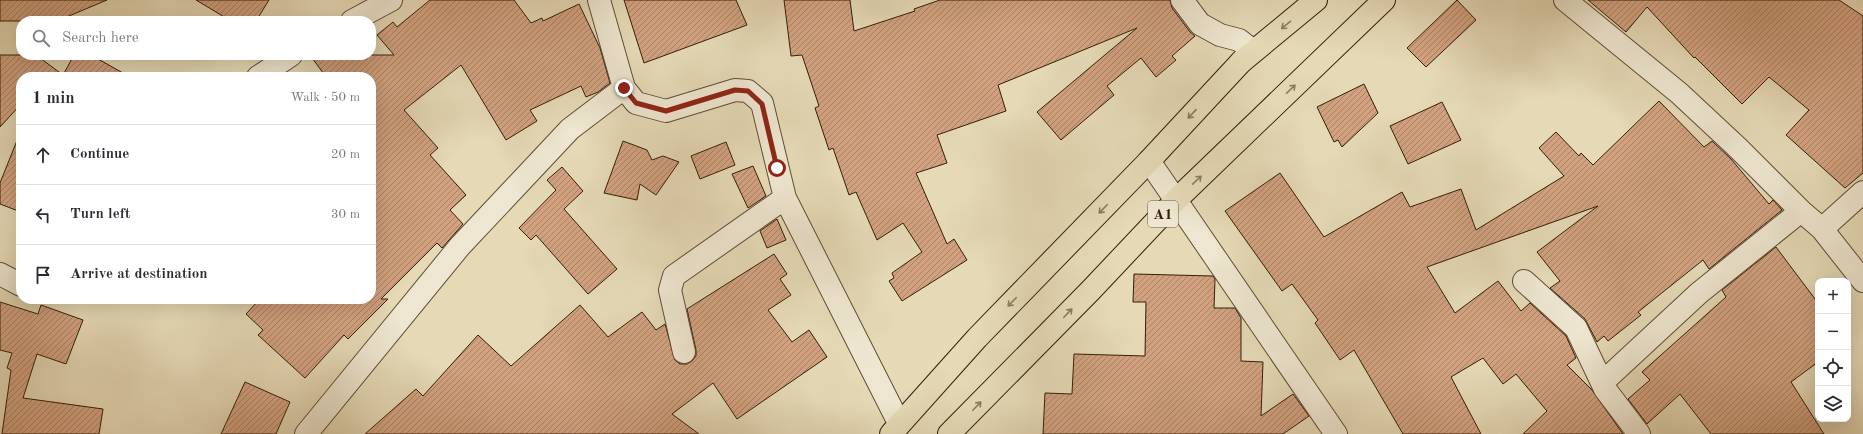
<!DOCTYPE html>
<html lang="en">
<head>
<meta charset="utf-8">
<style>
  :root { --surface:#fff; --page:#f7f7f7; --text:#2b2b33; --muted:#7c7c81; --line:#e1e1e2 }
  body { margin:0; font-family:"Old Standard TT",serif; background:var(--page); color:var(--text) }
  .controls { position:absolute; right:12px; bottom:12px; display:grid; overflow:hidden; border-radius:8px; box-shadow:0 4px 16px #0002 }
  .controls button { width:36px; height:36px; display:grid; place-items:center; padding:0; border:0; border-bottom:1px solid var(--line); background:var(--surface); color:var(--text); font:20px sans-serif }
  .stop { position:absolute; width:12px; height:12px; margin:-9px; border:3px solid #8f2418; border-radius:50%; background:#fff }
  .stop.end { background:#8f2418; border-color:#fff; box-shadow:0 1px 4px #0008 }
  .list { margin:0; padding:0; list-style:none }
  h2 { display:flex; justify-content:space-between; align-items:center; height:52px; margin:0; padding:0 16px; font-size:17px }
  h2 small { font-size:13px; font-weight:400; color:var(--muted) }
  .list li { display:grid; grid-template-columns:26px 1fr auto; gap:12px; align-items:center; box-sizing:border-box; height:60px; padding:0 16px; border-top:1px solid var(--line) }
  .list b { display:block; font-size:15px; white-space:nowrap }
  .list em { font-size:13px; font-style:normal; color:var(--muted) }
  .icon { flex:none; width:22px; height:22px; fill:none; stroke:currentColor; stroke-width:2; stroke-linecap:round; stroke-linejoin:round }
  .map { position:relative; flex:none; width:1863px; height:434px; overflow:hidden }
  .search { position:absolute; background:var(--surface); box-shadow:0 4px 16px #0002; left:16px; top:16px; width:360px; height:44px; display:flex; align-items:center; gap:10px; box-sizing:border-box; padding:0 14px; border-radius:16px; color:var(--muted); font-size:15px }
  .panel { position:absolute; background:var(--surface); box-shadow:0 4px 16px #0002; left:16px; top:72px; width:360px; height:232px; border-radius:16px }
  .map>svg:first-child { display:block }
  .building { fill:url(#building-hatch); stroke:#331e08 }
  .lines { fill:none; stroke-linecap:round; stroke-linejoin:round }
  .minor-casing { stroke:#604d34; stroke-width:24 }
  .trunk-casing { stroke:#331e08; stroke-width:24 }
  .minor { stroke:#eee6d0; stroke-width:22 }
  .trunk { stroke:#e5d9b6; stroke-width:22 }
  .oneway { stroke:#8c7c5f }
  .route { stroke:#8f2418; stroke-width:5 }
  .labels { text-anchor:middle; stroke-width:4; stroke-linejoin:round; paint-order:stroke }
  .shield { fill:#eee6d0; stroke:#6b5a44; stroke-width:1 }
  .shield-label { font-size:15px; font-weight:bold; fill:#331e08 }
</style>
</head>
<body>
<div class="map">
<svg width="1863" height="434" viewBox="0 0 1863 434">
  <defs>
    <pattern id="building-hatch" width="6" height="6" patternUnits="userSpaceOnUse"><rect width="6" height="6" fill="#d2a280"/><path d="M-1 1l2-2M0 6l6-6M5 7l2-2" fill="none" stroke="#ab8367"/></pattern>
  </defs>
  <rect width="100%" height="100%" fill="#e5d9b6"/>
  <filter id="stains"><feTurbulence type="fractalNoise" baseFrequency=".005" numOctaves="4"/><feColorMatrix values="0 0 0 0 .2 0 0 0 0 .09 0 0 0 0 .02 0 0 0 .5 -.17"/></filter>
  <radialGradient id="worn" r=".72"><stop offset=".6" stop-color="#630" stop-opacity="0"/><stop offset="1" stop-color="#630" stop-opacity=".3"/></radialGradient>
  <path class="building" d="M0,0H107L57,21H0Z
    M196,0H269L256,21H231Z
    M430,0H514L531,23L542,18L543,21L579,4L600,48L610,83L598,92L586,97L581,86L530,110L537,121L506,140L461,65L404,110L438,148L430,155L466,195L450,210L463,224L442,248L437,243L381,299H388L348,339L344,335L305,378L258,335L263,330L246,314L260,299H371V77H326L310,55H394L377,35L393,22L397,27Z
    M624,0H736L747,25L644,63Z
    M784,0H850L854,31L915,11L914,9L940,0H1170L1172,8L1190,32L1195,36L1172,56L1176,60L1156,77L1141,58L1107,86L1114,95L1061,140L1037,112L1137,28L998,85L1006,111L937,135L947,163L916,173L947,244L954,239L967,260L902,301L889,281L894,278L892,273L922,252L903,223L877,240L856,192L849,195L833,148L829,150L815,108L819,106L802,55L791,56Z
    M1457,0L1476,20L1426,67L1407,48Z
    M1588,0H1839L1863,16V173L1845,188L1786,135L1809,110L1769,77L1742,104L1695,57L1694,58L1647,7L1626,32Z
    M0,55H36L63,75L74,55H91L130,77H21V104L0,127Z
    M1364,84L1378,113L1342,147L1338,140L1334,142L1317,107Z
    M1659,101L1704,147L1712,141L1731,159L1769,204L1773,200L1782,210L1709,269L1703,260L1638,312L1641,315L1608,341L1604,336L1597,342L1585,319L1550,288L1560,281L1537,252L1598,206L1427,267L1455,313L1498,281L1521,311L1530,303L1566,336L1576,358L1567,365L1592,390L1623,434H1523L1547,411L1516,374L1503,384L1483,358L1451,377L1481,434H1403L1354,350L1340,360L1315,323L1318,320L1292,284L1282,291L1225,211L1280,173L1324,237L1402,192L1410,207L1461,189L1476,230L1564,176L1539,148L1556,132L1579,156L1581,153L1593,165Z
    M1442,102L1461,140L1408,164L1390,126Z
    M20,133H21V212L0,204V183Z
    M623,141L647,150L652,160L663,156L679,162L656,195L640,184L637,200L604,193Z
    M726,142L735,165L700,179L691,156Z
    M753,166L766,196L748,208L732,174Z
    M562,167L583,191L564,209L617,269L588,294L536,235L531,240L519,228L556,190L547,180Z
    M777,219L786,240L767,248L760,231Z
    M1776,247L1818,303V362L1791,382L1824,434H1711L1680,394L1647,424L1628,399L1650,380L1642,372L1726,297L1722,290Z
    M774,254L787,274L780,279L791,295L768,310L792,342L809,330L827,357L737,419L713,383L672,414L699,434H365L416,389L423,396L478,335L511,366L580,305L608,337L642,312L656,330L665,324L675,360L680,364H687L692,361L696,356V350L687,309Z
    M1134,274L1213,276L1215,279L1214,308H1235L1241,318V361L1263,362L1261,416L1293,394L1309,416L1283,434H1043L1045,393L1072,394L1074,354L1145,356L1146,302H1133Z
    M0,302L38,314L41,305L83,320L66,364L37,354L23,398L103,409L99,434H2L11,370L7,368L12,353L0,350Z
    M245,382L290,402L276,434H221Z"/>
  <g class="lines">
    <defs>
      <path id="minor" d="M599,0L624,88L636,103L666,111L735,90L748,91L762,103L785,198L899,423
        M1182,0L1200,24L1220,35L1239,40L1252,50L1241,62
        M1565,0L1679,93L1738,148L1801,211L1822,229L1863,281
        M352,21L391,0
        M258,77L291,55
        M1149,161L1336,434
        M1822,229L1863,192
        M0,274L21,285
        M1524,281L1576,328L1605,389
        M684,352L670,290L674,276L785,198
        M306,434L460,246L570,129L624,88
        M1639,434L1605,389L1604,381L1699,293L1801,211"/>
      <path id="trunk" d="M891,434L977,338L1149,161L1241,62L1316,0
        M949,434L1091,290L1176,200L1384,0"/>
    </defs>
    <use href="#minor" class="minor-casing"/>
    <use href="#trunk" class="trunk-casing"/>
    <use href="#minor" class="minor"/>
    <use href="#trunk" class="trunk"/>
  </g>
  <defs><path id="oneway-shaft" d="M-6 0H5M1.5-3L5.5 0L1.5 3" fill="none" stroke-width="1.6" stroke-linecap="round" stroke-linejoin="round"/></defs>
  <g class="oneway">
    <use href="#oneway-shaft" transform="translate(1286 25) rotate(141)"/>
    <use href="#oneway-shaft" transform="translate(1291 89) rotate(-44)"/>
    <use href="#oneway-shaft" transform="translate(1192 114) rotate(133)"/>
    <use href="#oneway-shaft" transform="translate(1197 180) rotate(-44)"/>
    <use href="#oneway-shaft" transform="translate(1103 209) rotate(134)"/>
    <use href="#oneway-shaft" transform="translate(1012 302) rotate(134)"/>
    <use href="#oneway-shaft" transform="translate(1068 313) rotate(-46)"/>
    <use href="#oneway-shaft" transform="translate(977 406) rotate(-46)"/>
  </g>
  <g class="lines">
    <path class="route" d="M624,88L636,103L666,111L735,90L748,91L762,104L777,168"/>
  </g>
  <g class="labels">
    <rect class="shield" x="1148" y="201" width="30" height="26" rx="3"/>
    <g class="shield-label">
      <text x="1163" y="219">A1</text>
    </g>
  </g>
  <rect width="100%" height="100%" filter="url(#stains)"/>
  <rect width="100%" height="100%" fill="url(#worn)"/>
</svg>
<div class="controls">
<button>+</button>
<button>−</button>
<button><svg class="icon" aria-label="locate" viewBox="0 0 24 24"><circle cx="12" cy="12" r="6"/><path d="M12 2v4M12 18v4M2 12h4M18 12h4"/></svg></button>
<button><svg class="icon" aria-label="layers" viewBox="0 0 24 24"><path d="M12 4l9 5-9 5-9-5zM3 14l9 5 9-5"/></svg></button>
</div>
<div class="stop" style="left:777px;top:168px"></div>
<div class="stop end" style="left:624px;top:88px"></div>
<div class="search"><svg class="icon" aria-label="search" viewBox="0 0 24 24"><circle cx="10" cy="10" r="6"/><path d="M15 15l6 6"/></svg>Search here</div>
<section class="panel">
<h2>1 min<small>Walk · 50 m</small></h2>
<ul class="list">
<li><svg class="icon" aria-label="ahead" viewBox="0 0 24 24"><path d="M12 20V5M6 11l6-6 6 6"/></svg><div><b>Continue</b></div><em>20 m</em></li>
<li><svg class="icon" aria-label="left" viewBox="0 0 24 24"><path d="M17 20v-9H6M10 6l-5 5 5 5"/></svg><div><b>Turn left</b></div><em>30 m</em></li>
<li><svg class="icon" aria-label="arrive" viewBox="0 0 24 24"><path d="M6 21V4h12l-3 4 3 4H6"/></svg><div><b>Arrive at destination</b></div></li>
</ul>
</section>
</div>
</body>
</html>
